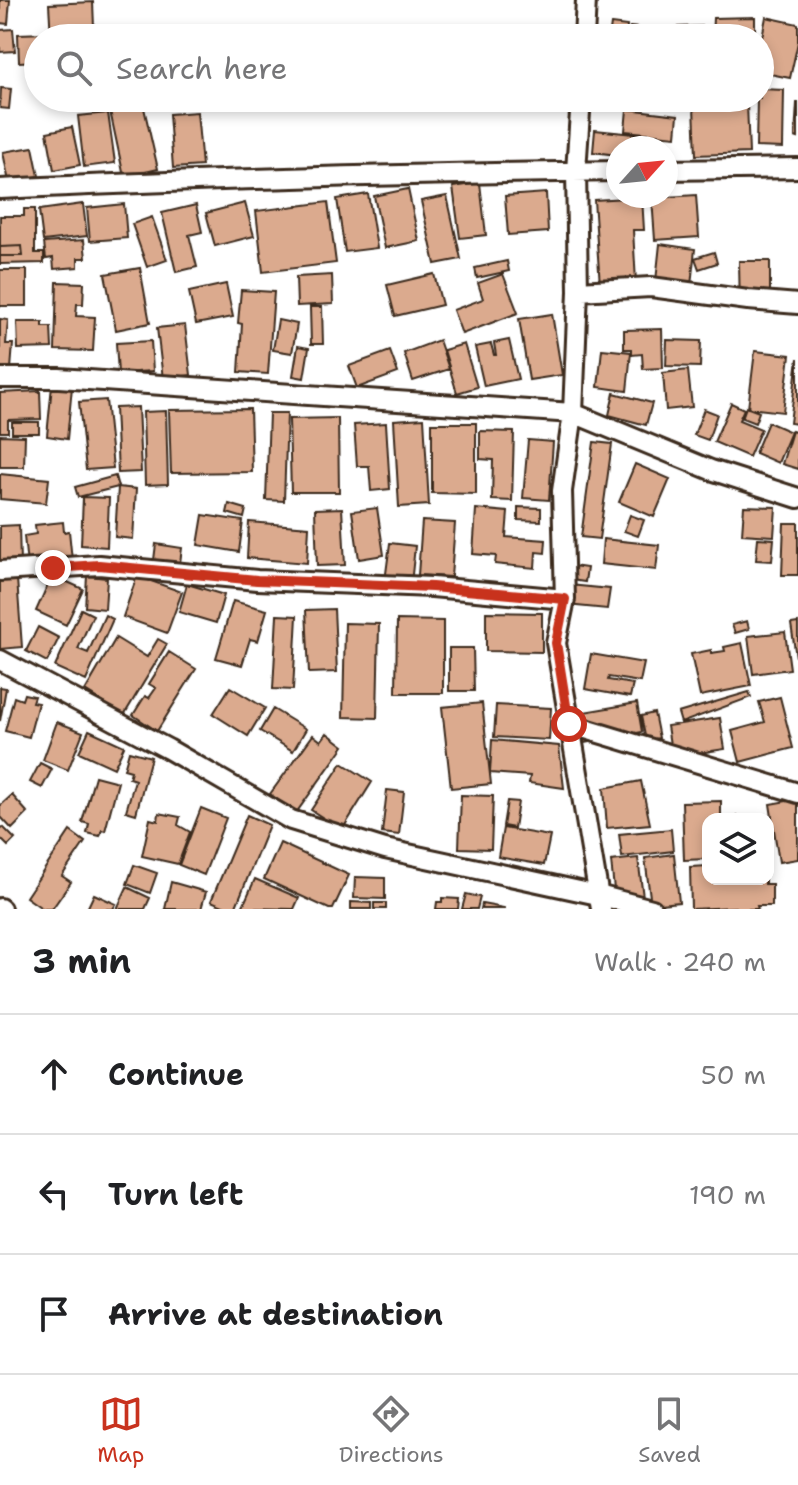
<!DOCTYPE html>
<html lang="en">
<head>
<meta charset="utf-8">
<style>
  :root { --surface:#fff; --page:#f6f6f6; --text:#202124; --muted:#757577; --line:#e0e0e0; --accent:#c8321e }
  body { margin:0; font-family:"Shantell Sans",sans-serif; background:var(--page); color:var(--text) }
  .controls { position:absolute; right:24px; bottom:24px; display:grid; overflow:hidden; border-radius:16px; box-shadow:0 4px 12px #0003 }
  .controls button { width:72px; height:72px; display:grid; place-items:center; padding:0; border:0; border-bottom:2px solid var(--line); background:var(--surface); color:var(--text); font:40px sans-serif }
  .compass { position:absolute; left:606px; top:136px; width:72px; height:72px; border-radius:50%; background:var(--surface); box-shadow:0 4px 12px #0003; rotate:63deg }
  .stop { position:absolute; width:24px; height:24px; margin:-18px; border:6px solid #c8321e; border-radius:50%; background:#fff }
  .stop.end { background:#c8321e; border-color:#fff; box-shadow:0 2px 8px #0008 }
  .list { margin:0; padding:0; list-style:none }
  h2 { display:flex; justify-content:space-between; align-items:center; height:104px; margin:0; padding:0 32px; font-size:34px }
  h2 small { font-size:26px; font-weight:400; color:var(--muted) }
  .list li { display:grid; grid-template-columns:52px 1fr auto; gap:24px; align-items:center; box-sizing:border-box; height:120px; padding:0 32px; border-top:2px solid var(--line) }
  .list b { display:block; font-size:30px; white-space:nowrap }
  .list em { font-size:26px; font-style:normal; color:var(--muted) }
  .icon { flex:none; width:44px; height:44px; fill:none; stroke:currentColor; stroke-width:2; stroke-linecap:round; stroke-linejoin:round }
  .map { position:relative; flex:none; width:798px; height:909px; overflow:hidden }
  .search { position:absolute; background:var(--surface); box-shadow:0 4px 12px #0003; left:24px; right:24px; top:24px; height:88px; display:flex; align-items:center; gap:20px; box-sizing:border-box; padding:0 28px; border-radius:44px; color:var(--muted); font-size:30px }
  .sheet { height:464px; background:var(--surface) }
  nav { display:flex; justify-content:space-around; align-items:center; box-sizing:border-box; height:112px; border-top:2px solid var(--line); background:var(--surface); font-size:22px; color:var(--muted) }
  nav a { display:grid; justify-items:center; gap:4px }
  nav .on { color:var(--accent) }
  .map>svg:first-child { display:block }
  .building { fill:#dbaa8e; stroke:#3b2a1e; stroke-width:2 }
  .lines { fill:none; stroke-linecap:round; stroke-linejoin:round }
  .street-casing { stroke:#3b2a1e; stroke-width:24 }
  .street { stroke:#fff; stroke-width:18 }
  .route { stroke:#c8321e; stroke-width:10 }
</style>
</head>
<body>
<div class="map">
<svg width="798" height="909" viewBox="0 0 798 909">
  <rect width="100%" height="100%" fill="#fff"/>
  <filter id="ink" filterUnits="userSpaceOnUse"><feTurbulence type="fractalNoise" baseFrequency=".0125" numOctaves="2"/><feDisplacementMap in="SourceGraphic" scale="16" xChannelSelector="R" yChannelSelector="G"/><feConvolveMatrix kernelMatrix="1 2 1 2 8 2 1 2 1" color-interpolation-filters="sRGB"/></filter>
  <g filter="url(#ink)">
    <path class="building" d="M0,0H10L8,24L0,23Z
      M93,2L94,27L63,29V38H51L49,4Z
      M755,17V38H712L713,18Z
      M766,17L798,24V42L790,78L760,72V47Z
      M611,24L627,26L626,38H609Z
      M710,26L711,38H679L678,27Z
      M630,27L673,32V38H629Z
      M13,29L15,51L0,52V30Z
      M46,33L47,38H38V61L19,62L18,34Z
      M1,88L11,89L9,109L0,108Z
      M760,89L784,90L783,148L756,147L757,98H760Z
      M142,99L158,169L124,177L109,106Z
      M797,103H798V138L795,137Z
      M747,104L749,153L696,155L694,106Z
      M627,109L678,115L676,136L625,131Z
      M197,112L202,166L173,168L169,114Z
      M108,113L115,163L84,167L78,116Z
      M72,127L80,165L54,170L47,132Z
      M595,130L663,137L662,148H618V155L593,152Z
      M33,147L39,176L9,182L3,152Z
      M480,183L486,235L460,238L453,187Z
      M408,189L419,241L385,248L374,196Z
      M546,193L548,232L508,235L505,196Z
      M368,194L377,248L345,252L337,199Z
      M696,195L699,237L655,240L652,198Z
      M447,196L461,259L435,264L421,201Z
      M642,197L644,230H633L636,282L600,285L594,200Z
      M328,202L336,263L263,272L256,211Z
      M245,203L254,236L215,246L206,213Z
      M83,204L87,236L43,241L39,210Z
      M124,204L127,238L90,241L87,208Z
      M196,205L202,232L189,235L197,267L176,272L162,213Z
      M24,209H35V253H44V263L0,264V256H23L22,246L0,247V216H24Z
      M152,217L167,260L147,267L132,224Z
      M84,240L86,258H78V267L54,269L53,258L46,259L44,243Z
      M660,244L695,249L691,285L656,281Z
      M22,246L23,256H0V247Z
      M714,252L717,263L699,269L695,258Z
      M507,261L509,271L477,278L475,268Z
      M739,261H770V308L740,309Z
      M140,268L150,323L116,330L105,274Z
      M0,270H27V306H0Z
      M434,274L442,305L395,316L387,285Z
      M503,274L518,313L462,334L453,310L483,299L478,283Z
      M332,275L333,304L297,306L296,277Z
      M57,282L84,283L83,304H77L76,316L95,317L93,351L55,350Z
      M226,284L233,317L196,324L189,292Z
      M241,290L274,292L268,374L239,372L242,324L238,323Z
      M310,307H322L323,344H311Z
      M552,314L562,375L529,380L519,319Z
      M0,319L8,320L6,344H13L11,369L0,368Z
      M278,320L297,324L292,353L273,350Z
      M17,322H43V327H51L52,348L18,349Z
      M185,325L191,375L163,379L157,328Z
      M662,329L663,368L643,369L642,354L632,355V349H624V330Z
      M439,340L449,369L413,381L404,353Z
      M509,340L518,379L484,386L475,347L491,344L494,355H496L494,343Z
      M667,340L701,341L700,367L666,366Z
      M151,341L153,371L118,373L116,343Z
      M464,344L477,387L457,393L444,350Z
      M298,346L309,348L304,378L293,376Z
      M602,349L631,352L627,391L598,387Z
      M390,351L398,373L357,388L349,366Z
      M755,351L790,355L783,412L748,408Z
      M798,358V424L790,423Z
      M688,370L692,407L666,410L663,373Z
      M52,385L72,387L67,439L47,436Z
      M40,391L41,419L8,420V432H0V393Z
      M614,393L652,403L646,425L609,415Z
      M106,400L113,468L86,470L79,402Z
      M731,403L744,409L739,420L761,429L749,457L714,442Z
      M138,407L141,472L118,473L115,408Z
      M746,407L759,412L755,423L742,418Z
      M250,409L252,472L171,473L169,410Z
      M704,409L717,414L708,440L694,435Z
      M166,411L168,484L145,485L143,412Z
      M269,413H287L284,501L266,500Z
      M338,418L339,492H291L289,419Z
      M424,418L429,505L399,507L394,420Z
      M12,422H39V433H12Z
      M768,422L791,432L778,463L755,453Z
      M386,423L390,489L371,491L369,466H357L354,425Z
      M432,423H476V494L432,493Z
      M480,431L514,432L512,501L492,500L493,460L480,459Z
      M792,431L798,433V469L782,464Z
      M0,435L25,436L24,467H0Z
      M528,440L553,442L549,500L523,498Z
      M594,442L612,444L599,539L581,537Z
      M635,464L670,479L654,517L619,502Z
      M0,474L49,479L46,503L0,499Z
      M115,476L118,487L78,497L75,487Z
      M118,487L136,489L133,539L115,537Z
      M83,497L109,498L107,547L81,545Z
      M229,504L246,509L244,518L227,513Z
      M744,506L776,507L774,536L742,534Z
      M518,507L541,508V521L518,520Z
      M342,508L345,565L317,566L315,509Z
      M377,508L384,555L359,559L352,511Z
      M476,509L508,512L506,537L546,540L545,553L536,552L535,568L495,564L496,556L473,554Z
      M203,515L243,521L239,552L198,545Z
      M630,515L644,520L638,536L624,531Z
      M422,521L455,523L451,577L418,575Z
      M63,522L64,532L69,531L72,560L27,565L24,536L36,534L35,525Z
      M249,522L309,527L307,563L247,558Z
      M784,523H798V575H782Z
      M19,525L20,564H0V526Z
      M758,538L774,539L772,561L756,560Z
      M603,539L659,545L656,570L601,564Z
      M390,543L415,546L411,584L385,581Z
      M156,544L182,548L180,563L154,560Z
      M573,566L587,568L585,582L571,580Z
      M52,575L83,589L66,625L36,611Z
      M87,576L107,578L105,609L85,607Z
      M137,576L182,592L167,633L123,617Z
      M17,579L22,647L0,649V580Z
      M187,584L224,595L216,623L179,612Z
      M569,585L610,589L607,609L567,605Z
      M233,601L267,610L258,641L250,639L242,665L216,658Z
      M81,609L93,615L78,649L88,653L105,615L113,619L86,681L55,667Z
      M334,609L337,672L309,673L306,610Z
      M486,612L542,613V652L486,651Z
      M277,615L297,616L293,690L273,689Z
      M397,620L443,621V693H396Z
      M747,621L749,629L735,633L732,625Z
      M345,623L379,624L377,718L343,717Z
      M798,623V657H796L791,624Z
      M38,627L59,638L47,662L26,651Z
      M785,632L790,669L753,674L748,636Z
      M116,638L147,657L158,639L167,644L124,715L85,691Z
      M742,643L751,686L700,696L691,654L711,650V653L725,651L724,647Z
      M449,648H473L474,691H449Z
      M169,652L196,669L157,731L133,715L145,696L149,698L156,688L149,684Z
      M591,654L644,663L640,682L609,677L608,680L633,684L630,697L585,689Z
      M0,687L6,688L0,721Z
      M230,687L265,708L248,736L213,714Z
      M749,692L751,697L681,723L678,713Z
      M24,694L34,696L32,702L38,703L29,737L5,731L14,697L22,700Z
      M780,697L793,748L740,762L732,731L765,722L759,702Z
      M482,703L491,784L451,788L442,707Z
      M637,703L642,732L584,743L578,713Z
      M496,705L551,708L549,740L494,737Z
      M273,709L306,729L293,751L260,731Z
      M654,713L659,738L646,741L641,716Z
      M720,718L725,749L672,757L667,726Z
      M57,722L83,732L68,770L43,760Z
      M89,730L124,746L114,768L79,752Z
      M327,733L344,746L296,813L270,794L313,735L321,741Z
      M492,740L559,746L564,788L529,783L530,776L490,773Z
      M129,751L151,757L136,814L126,811L135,780L129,778L131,771L124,769Z
      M40,763L52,769L42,788L30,782Z
      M342,763L372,782L342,830L311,810Z
      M95,776L118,782L105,831L102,830L100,836L87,833L89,824L82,822Z
      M641,781L650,824L607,828L604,788Z
      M387,790L404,792L399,835L382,833Z
      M12,795L28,813L12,829L0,816V806Z
      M461,795L493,796L491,849L459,848Z
      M798,799V859L779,862L770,804Z
      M507,801L518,802L514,828L503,826Z
      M721,801V819H708V859L684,860L682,802Z
      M201,808L226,818L204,875L179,865Z
      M159,813L180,817L178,825L190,832L178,864L142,856L150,819L158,821Z
      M247,815L269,825L235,909H230L211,901Z
      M736,816H763V819H736Z
      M3,827L15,839L8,846L0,838V829Z
      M503,828L550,836L544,865L498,857Z
      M671,829L673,851L622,857L619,834Z
      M70,831L85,842L62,876L71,882L52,909H43L26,897Z
      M280,843L349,875L333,909H329L264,879Z
      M674,854L679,902L651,905L645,858Z
      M638,858L643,897L615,899L611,861Z
      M134,865L157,873L150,893L127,884Z
      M708,866V879H765V884H772V906H757L758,909H736L735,907L691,909L690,867Z
      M355,877L385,878V899L354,898Z
      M255,879L299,898L294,909L242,908Z
      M171,882L206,892L201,909H165Z
      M127,887L150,898L145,909H117Z
      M94,894L116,904L113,909H87Z
      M466,894L480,897L477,909H462Z
      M442,898L459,899L458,909H436L437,902H442Z
      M351,902L371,903V909H351Z
      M374,903H386V909H374Z
      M482,904L504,908V909H481Z"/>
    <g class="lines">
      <defs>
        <path id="street" d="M584,38L586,0
          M581,98L576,171L578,291L573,413L562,491L565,599L556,643L601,909
          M666,170L798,168
          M0,189C206,179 412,174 618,171
          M578,291L651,287L748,300L798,304
          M0,378H59L573,413L711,470L798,498
          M0,571L99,565L257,580L432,587L565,599
          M0,660L168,749L291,820L385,849L598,895L652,909
          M569,724L798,793
          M0,908L1,909"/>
      </defs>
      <use href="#street" class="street-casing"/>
      <use href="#street" class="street"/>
    </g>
  </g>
  <g class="lines" filter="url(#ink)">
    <path class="route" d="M53,568L99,565L257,580L432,587L565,599L556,643L569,724"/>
  </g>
</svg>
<div class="controls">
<button><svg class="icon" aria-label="layers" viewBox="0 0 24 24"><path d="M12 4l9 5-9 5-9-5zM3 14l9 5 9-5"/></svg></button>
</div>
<svg class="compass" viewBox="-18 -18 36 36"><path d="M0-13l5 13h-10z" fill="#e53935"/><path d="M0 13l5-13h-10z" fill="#757577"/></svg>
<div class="stop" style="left:569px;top:724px"></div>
<div class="stop end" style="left:53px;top:568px"></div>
<div class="search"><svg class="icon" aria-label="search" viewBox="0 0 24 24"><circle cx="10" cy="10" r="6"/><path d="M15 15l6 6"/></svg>Search here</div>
</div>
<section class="sheet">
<h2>3 min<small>Walk · 240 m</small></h2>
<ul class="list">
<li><svg class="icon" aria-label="ahead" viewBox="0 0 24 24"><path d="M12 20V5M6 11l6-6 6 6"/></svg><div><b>Continue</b></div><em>50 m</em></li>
<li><svg class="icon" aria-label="left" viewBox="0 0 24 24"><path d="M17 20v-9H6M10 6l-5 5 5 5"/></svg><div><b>Turn left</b></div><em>190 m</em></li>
<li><svg class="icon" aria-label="arrive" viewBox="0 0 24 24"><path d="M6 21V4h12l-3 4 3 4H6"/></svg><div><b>Arrive at destination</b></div></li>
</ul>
</section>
<nav>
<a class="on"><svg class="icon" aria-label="map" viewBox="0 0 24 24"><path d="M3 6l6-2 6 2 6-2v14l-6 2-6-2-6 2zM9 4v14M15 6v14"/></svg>Map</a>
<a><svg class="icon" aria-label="directions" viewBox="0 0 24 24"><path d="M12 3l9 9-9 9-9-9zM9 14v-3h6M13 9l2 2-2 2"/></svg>Directions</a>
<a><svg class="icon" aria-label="saved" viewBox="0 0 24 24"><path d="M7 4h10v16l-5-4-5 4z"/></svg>Saved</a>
</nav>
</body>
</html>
